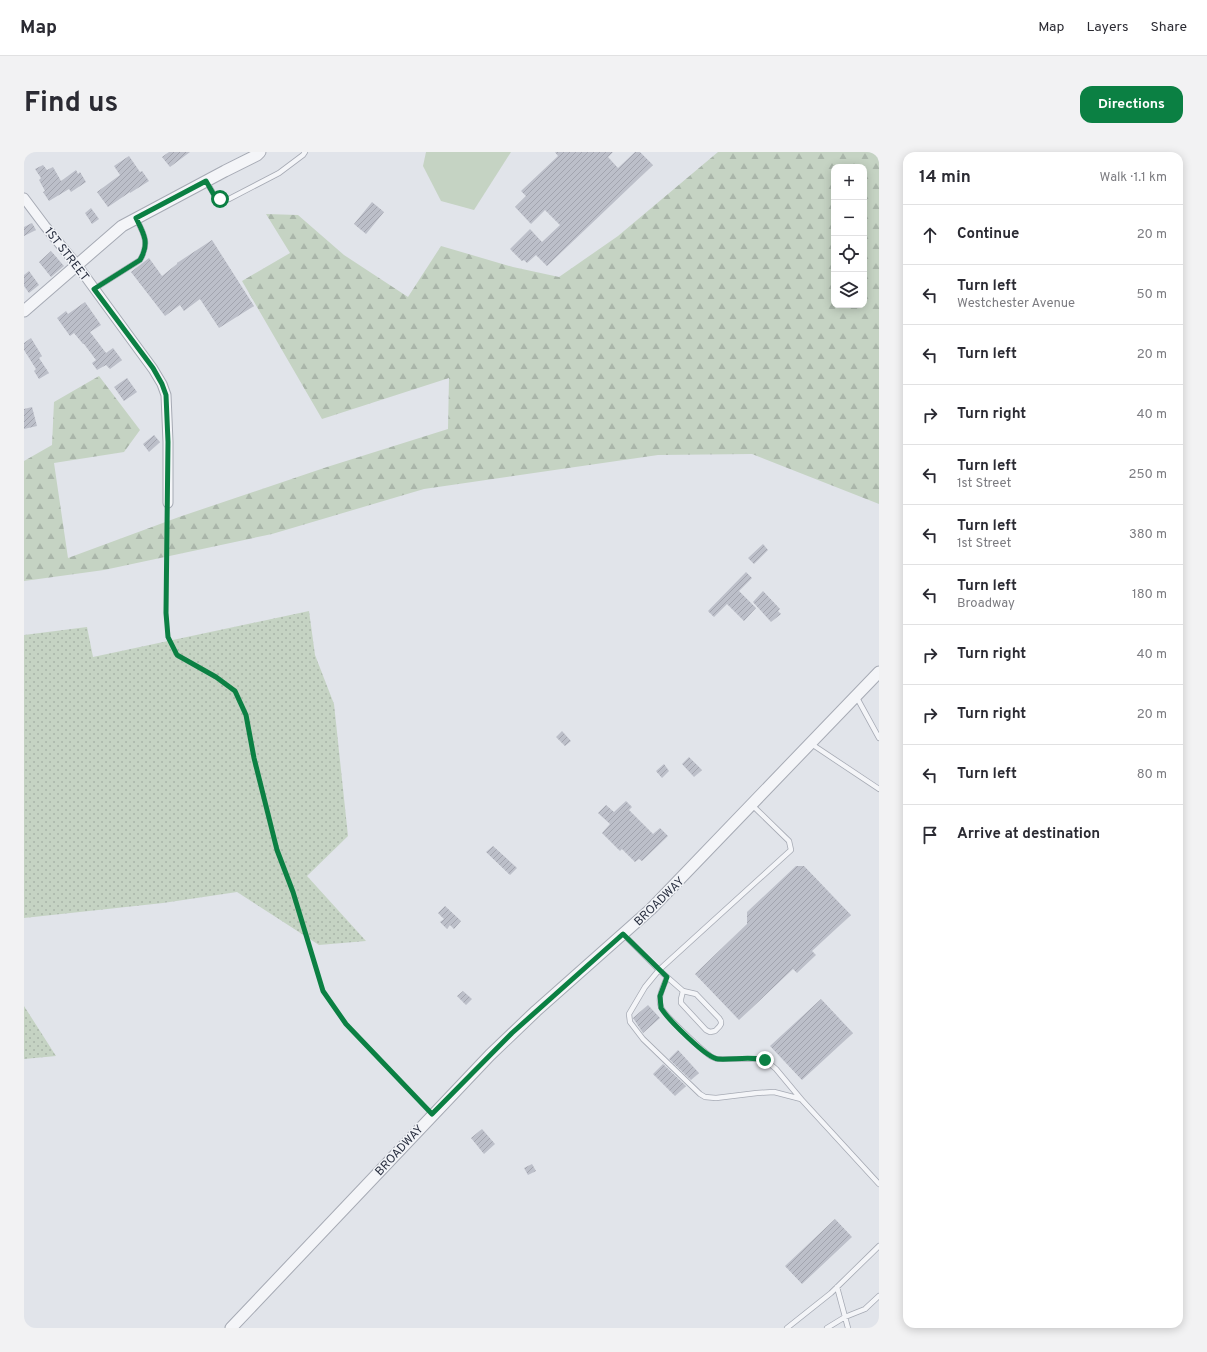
<!DOCTYPE html>
<html lang="en">
<head>
<meta charset="utf-8">
<style>
  :root { --surface:#fff; --page:#f2f2f3; --text:#2b2b33; --muted:#7c7c81; --line:#e1e1e2; --accent:#0b8043 }
  body { margin:0; font-family:Overpass,sans-serif; background:var(--page); color:var(--text) }
  .controls { position:absolute; right:12px; top:12px; display:grid; overflow:hidden; border-radius:8px; box-shadow:0 2px 10px #0003 }
  .controls button { width:36px; height:36px; display:grid; place-items:center; padding:0; border:0; border-bottom:1px solid var(--line); background:var(--surface); color:var(--text); font:20px sans-serif }
  .stop { position:absolute; width:12px; height:12px; margin:-9px; border:3px solid #0b8043; border-radius:50%; background:#fff }
  .stop.end { background:#0b8043; border-color:#fff; box-shadow:0 1px 4px #0008 }
  .list { margin:0; padding:0; list-style:none }
  h2 { display:flex; justify-content:space-between; align-items:center; height:52px; margin:0; padding:0 16px; font-size:17px }
  h2 small { font-size:13px; font-weight:400; color:var(--muted) }
  .list li { display:grid; grid-template-columns:26px 1fr auto; gap:12px; align-items:center; box-sizing:border-box; height:60px; padding:0 16px; border-top:1px solid var(--line) }
  .list b { display:block; font-size:15px; white-space:nowrap }
  .list p { margin:0; font-size:13px; white-space:nowrap; color:var(--muted) }
  .list em { font-size:13px; font-style:normal; color:var(--muted) }
  .icon { flex:none; width:22px; height:22px; fill:none; stroke:currentColor; stroke-width:2; stroke-linecap:round; stroke-linejoin:round }
  .map { position:relative; flex:none; width:855px; height:1176px; overflow:hidden; border-radius:12px }
  header { display:flex; align-items:center; gap:24px; box-sizing:border-box; height:56px; padding:0 20px; background:var(--surface); border-bottom:1px solid var(--line) }
  header strong { font-size:19px }
  nav { display:flex; gap:22px; margin-inline-start:auto; font-size:14px }
  .intro { display:flex; align-items:center; justify-content:space-between; box-sizing:border-box; height:96px; padding:0 24px }
  h1 { margin:0; font-size:28px }
  .button { padding:10px 18px; border-radius:12px; background:var(--accent); color:#fff; font-size:14px; font-weight:700 }
  main { display:flex; gap:24px; padding:0 24px }
  aside { flex:1; background:var(--surface); border-radius:12px; box-shadow:0 2px 10px #0003 }
  .map>svg:first-child { display:block }
  .grass { fill:url(#grass-dots) }
  .forest { fill:url(#forest-firs); fill-rule:evenodd }
  .pitch { fill:#c5d3c3 }
  .building { fill:url(#building-hatch) }
  .lines { fill:none; stroke-linecap:round; stroke-linejoin:round }
  .service-casing { stroke:#a6aab4; stroke-width:6 }
  .minor-casing { stroke:#a6aab4; stroke-width:11 }
  .tertiary-casing { stroke:#a6aab4; stroke-width:13 }
  .path { stroke:#bfc2c8; stroke-width:2; stroke-dasharray:3 3; stroke-linecap:butt }
  .service { stroke:#f4f5f8; stroke-width:4.5 }
  .minor { stroke:#f4f5f8; stroke-width:9 }
  .tertiary { stroke:#f4f5f8; stroke-width:11 }
  .route { stroke:#0b8043; stroke-width:5 }
  .labels { text-anchor:middle; stroke-width:3; stroke-linejoin:round; paint-order:stroke }
  .street-label { font-size:12px; fill:#2a3041; stroke:#f1f3f7 }
</style>
</head>
<body>
<header>
<strong>Map</strong>
<nav><a>Map</a><a>Layers</a><a>Share</a></nav>
</header>
<div class="intro"><h1>Find us</h1><a class="button">Directions</a></div>
<main>
<div class="map">
<svg width="855" height="1176" viewBox="0 0 855 1176">
  <defs>
    <pattern id="grass-dots" width="8" height="8" patternUnits="userSpaceOnUse"><rect width="8" height="8" fill="#c5d3c3"/><path d="M2 2h.1M6 6h.1" fill="none" stroke="#a9b5a9" stroke-width="1.8" stroke-linecap="round"/></pattern>
    <pattern id="forest-firs" width="22" height="20" patternUnits="userSpaceOnUse"><rect width="22" height="20" fill="#c5d3c3"/><path d="M5 1l3.5 6h-7zM16 11l3.5 6h-7z" fill="#a9b5a9"/></pattern>
    <pattern id="building-hatch" width="6" height="6" patternUnits="userSpaceOnUse"><rect width="6" height="6" fill="#bcbfc9"/><path d="M-1 1l2-2M0 6l6-6M5 7l2-2" fill="none" stroke="#a2a4ae"/></pattern>
  </defs>
  <rect width="100%" height="100%" fill="#e1e4ea"/>
  <path class="grass" d="M285,459L291,503L310,552L324,684L283,724L342,789L295,793L213,740L139,751L0,766V483L63,475L69,505Z
    M0,854L32,904L0,907Z"/>
  <path class="forest" d="M694,0H855V352L728,302L634,303L400,337L248,382L80,418L0,429V309L28,293L30,250L75,224L116,278L100,300L30,311L44,406L155,365L303,315L424,277L425,226L298,267L218,129L266,101L242,62L274,63L320,103L384,145L417,94L489,115L535,125L594,84ZM810,15H840V153H810Z"/>
  <path class="pitch" d="M402,0H487L450,58L417,49L399,14Z"/>
  <path class="building" d="M145,0H166L146,15L138,5Z
    M531,0H589L584,5L594,16L611,0H616L629,13L523,114L512,103L503,111L500,108L498,109L486,97L506,77L518,90L536,73L521,58L507,72L491,55L502,44L497,39L534,4Z
    M105,4L116,20L118,19L125,29L106,41V40L84,55L73,40L96,23L90,14Z
    M19,13L23,18L29,15L37,29L52,18L54,22L56,20L62,30L47,40L45,37L25,49L19,40L21,39L15,28L17,26L11,17Z
    M348,50L360,60L342,82L330,72Z
    M67,56L75,67L68,72L61,61Z
    M8,71L12,78L0,84V75Z
    M188,88L230,154L195,176L176,147L160,159L156,153L141,164L107,120L125,106L138,124L153,112V111Z
    M27,99L40,114L27,125L15,110Z
    M5,119L15,133L5,141L0,134V123Z
    M61,150L77,173L66,180L82,201L89,196L98,208L86,217L82,213L73,218L68,211L72,208L60,192H59L50,181L46,184L33,166L42,159L44,162Z
    M7,186L18,204L15,206L25,221L15,227L10,219L12,217L0,198V191Z
    M103,226L113,240L100,249L90,235Z
    M8,255L13,274L0,277V257Z
    M130,283L136,290L125,300L119,292Z
    M739,392L744,398L730,412L724,406Z
    M722,420L728,426L715,439L732,456L720,469L703,452L690,465L684,459Z
    M739,439L756,457L754,459L757,462L747,470L729,450Z
    M538,579L547,589L541,594L532,585Z
    M665,605L678,618L670,625L658,612Z
    M640,612L645,619L638,626L632,619Z
    M602,649L608,655L605,658L629,682L636,676L644,684L618,709L615,707L611,710L598,697L596,699L578,681L586,672L574,661L582,653L590,660Z
    M469,694L493,716L486,723L462,700Z
    M772,714H780L827,763L788,799L792,803L773,821L769,817L715,868L671,822L723,772V760Z
    M421,754L437,769L430,777L426,773L423,777L416,770L420,767L414,761Z
    M439,839L448,847L442,853L433,844Z
    M797,847L829,881L778,928L746,894Z
    M624,853L636,866L619,881L609,866Z
    M654,898L675,921L667,928L645,907Z
    M639,912L662,934L651,944L629,922Z
    M458,977L471,992L460,1002L447,986Z
    M508,1012L512,1019L504,1023L500,1016Z
    M811,1067L828,1085L778,1132L761,1114Z"/>
  <g class="lines">
    <defs>
      <path id="service" d="M182,29L192,46L201,48L205,47L255,21L279,3L281,0
        M70,137L116,108C126,91 120,82 112,66
        M832,544L855,586
        M786,591L855,637
        M728,653L765,689L767,698L635,818L621,835L605,862L606,870L619,887L676,942L681,945L692,946L733,941L750,940L777,947
        M599,782L635,818L659,839L672,842L695,866C700,872 695,875 691,879L686,880L682,878L657,851V847L659,839
        M643,825C640,834 633,845 637,855C639,862 677,897 685,903C687,905 690,906 693,907H737L746,912L752,917L777,947L855,1032
        M813,1135L824,1176
        M763,1176L807,1141L855,1094
        M803,1176L821,1165L841,1157L855,1144"/>
      <path id="minor" d="M0,46L21,74L53,113L129,217L138,232L142,243L144,290V351"/>
      <path id="tertiary" d="M0,159L98,74L201,19L233,3L236,0
        M207,1176L466,903L512,859L627,757L855,520"/>
    </defs>
    <use href="#service" class="service-casing"/>
    <use href="#minor" class="minor-casing"/>
    <use href="#tertiary" class="tertiary-casing"/>
    <path class="path" d="M143,359L142,461L144,485L153,503L192,525L211,539L222,563L230,606L253,698L269,739L299,839L322,872L403,956"/>
    <use href="#service" class="service"/>
    <use href="#minor" class="minor"/>
    <use href="#tertiary" class="tertiary"/>
  </g>
  <g class="lines">
    <path class="route" d="M196,47L190,43L182,29L112,66C120,82 126,91 116,108L70,137L129,216L138,232L142,243L144,290L142,461L144,485L153,503L192,525L211,539L222,563L230,606L253,698L269,740L299,839L322,872L408,962L488,881L599,782L643,825L636,844L637,856C644,867 682,906 694,907C709,908 727,904 741,908"/>
  </g>
  <g class="labels">
    <g class="street-label">
      <text transform="translate(43 102) rotate(52)" y="4">1ST STREET</text>
      <text transform="translate(635 749) rotate(-44)" y="4">BROADWAY</text>
      <text transform="translate(375 998) rotate(-47)" y="4">BROADWAY</text>
    </g>
  </g>
</svg>
<div class="controls">
<button>+</button>
<button>−</button>
<button><svg class="icon" aria-label="locate" viewBox="0 0 24 24"><circle cx="12" cy="12" r="6"/><path d="M12 2v4M12 18v4M2 12h4M18 12h4"/></svg></button>
<button><svg class="icon" aria-label="layers" viewBox="0 0 24 24"><path d="M12 4l9 5-9 5-9-5zM3 14l9 5 9-5"/></svg></button>
</div>
<div class="stop" style="left:196px;top:47px"></div>
<div class="stop end" style="left:741px;top:908px"></div>
</div>
<aside>
<h2>14 min<small>Walk · 1.1 km</small></h2>
<ul class="list">
<li><svg class="icon" aria-label="ahead" viewBox="0 0 24 24"><path d="M12 20V5M6 11l6-6 6 6"/></svg><div><b>Continue</b></div><em>20 m</em></li>
<li><svg class="icon" aria-label="left" viewBox="0 0 24 24"><path d="M17 20v-9H6M10 6l-5 5 5 5"/></svg><div><b>Turn left</b><p>Westchester Avenue</p></div><em>50 m</em></li>
<li><svg class="icon" aria-label="left" viewBox="0 0 24 24"><path d="M17 20v-9H6M10 6l-5 5 5 5"/></svg><div><b>Turn left</b></div><em>20 m</em></li>
<li><svg class="icon" aria-label="right" viewBox="0 0 24 24"><path d="M7 20v-9h11M14 6l5 5-5 5"/></svg><div><b>Turn right</b></div><em>40 m</em></li>
<li><svg class="icon" aria-label="left" viewBox="0 0 24 24"><path d="M17 20v-9H6M10 6l-5 5 5 5"/></svg><div><b>Turn left</b><p>1st Street</p></div><em>250 m</em></li>
<li><svg class="icon" aria-label="left" viewBox="0 0 24 24"><path d="M17 20v-9H6M10 6l-5 5 5 5"/></svg><div><b>Turn left</b><p>1st Street</p></div><em>380 m</em></li>
<li><svg class="icon" aria-label="left" viewBox="0 0 24 24"><path d="M17 20v-9H6M10 6l-5 5 5 5"/></svg><div><b>Turn left</b><p>Broadway</p></div><em>180 m</em></li>
<li><svg class="icon" aria-label="right" viewBox="0 0 24 24"><path d="M7 20v-9h11M14 6l5 5-5 5"/></svg><div><b>Turn right</b></div><em>40 m</em></li>
<li><svg class="icon" aria-label="right" viewBox="0 0 24 24"><path d="M7 20v-9h11M14 6l5 5-5 5"/></svg><div><b>Turn right</b></div><em>20 m</em></li>
<li><svg class="icon" aria-label="left" viewBox="0 0 24 24"><path d="M17 20v-9H6M10 6l-5 5 5 5"/></svg><div><b>Turn left</b></div><em>80 m</em></li>
<li><svg class="icon" aria-label="arrive" viewBox="0 0 24 24"><path d="M6 21V4h12l-3 4 3 4H6"/></svg><div><b>Arrive at destination</b></div></li>
</ul>
</aside>
</main>
</body>
</html>
